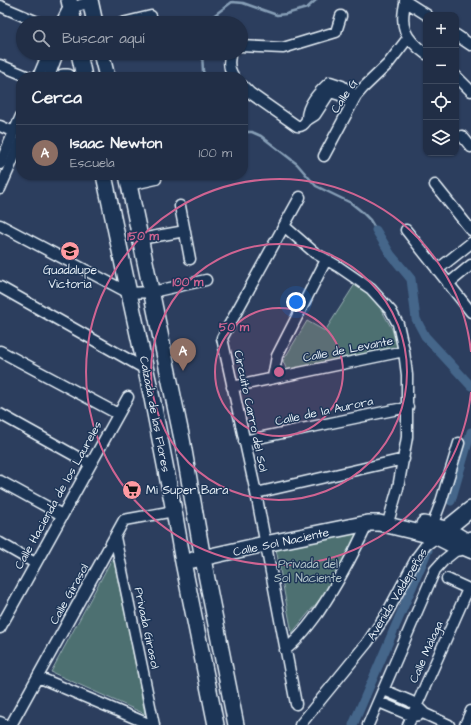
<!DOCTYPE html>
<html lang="es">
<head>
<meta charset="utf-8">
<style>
  :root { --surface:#212e46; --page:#29364d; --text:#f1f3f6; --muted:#a2a8b3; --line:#3e4a5f; --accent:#e797bd }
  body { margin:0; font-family:"Architects Daughter",sans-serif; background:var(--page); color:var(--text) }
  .controls { position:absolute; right:12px; top:12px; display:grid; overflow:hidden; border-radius:8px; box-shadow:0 1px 3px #0004 }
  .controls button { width:36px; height:36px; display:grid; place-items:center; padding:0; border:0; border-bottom:1px solid var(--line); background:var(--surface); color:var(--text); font:20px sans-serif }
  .you { position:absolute; left:296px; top:302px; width:14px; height:14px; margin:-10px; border:3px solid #fff; border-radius:50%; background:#1a73e8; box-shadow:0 0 0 6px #1a73e833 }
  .badge { display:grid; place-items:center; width:26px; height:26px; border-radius:50%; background:var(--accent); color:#fff; font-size:13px; font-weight:700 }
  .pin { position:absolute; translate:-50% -33px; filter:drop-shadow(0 1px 2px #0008) }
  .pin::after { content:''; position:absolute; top:21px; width:14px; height:12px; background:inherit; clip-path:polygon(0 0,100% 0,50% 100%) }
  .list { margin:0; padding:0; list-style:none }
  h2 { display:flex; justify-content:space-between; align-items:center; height:52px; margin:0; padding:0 16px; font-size:17px }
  h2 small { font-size:13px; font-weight:400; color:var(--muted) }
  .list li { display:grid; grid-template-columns:26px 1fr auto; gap:12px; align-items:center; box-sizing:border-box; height:56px; padding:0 16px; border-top:1px solid var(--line) }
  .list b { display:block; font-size:15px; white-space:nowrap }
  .list p { margin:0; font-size:13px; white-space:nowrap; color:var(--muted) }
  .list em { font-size:13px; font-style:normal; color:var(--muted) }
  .icon { flex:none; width:22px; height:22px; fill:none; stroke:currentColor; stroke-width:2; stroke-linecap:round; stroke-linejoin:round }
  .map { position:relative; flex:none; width:471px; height:725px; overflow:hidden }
  .search { position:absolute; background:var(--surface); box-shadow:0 1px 3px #0004; left:16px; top:16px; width:232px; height:44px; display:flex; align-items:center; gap:10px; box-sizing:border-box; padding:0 14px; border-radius:22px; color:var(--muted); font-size:15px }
  .panel { position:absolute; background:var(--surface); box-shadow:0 1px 3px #0004; left:16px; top:72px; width:232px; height:108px; border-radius:16px }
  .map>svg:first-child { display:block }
  .green { fill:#4d7071; stroke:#9ab0b4 }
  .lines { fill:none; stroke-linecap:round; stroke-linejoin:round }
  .stream { stroke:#869eb6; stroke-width:2.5 }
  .canal { stroke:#44668a; stroke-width:9 }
  .street-casing { stroke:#e8f1f8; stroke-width:13 }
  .secondary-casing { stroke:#e8f1f8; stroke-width:18 }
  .street { stroke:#1d3557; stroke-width:10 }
  .secondary { stroke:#1d3557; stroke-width:15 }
  .ring { fill:none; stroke:#cf6492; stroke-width:2 }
  .labels { text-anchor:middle; stroke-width:3; stroke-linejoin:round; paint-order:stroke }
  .street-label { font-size:12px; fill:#e8f1f8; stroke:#1d3557 }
  .poi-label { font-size:12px; fill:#e8f1f8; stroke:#1d3557 }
  .park-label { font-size:12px; fill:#b2c4c9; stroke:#1d3557 }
  .centre { fill:#cf6492; stroke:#1d3557; stroke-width:2 }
  .ring-label { font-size:12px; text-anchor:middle; font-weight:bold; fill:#cf6492; stroke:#1d3557; stroke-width:3; stroke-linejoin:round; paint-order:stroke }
</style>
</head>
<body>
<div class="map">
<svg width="471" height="725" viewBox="0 0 471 725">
  <rect width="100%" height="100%" fill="#2c3e5e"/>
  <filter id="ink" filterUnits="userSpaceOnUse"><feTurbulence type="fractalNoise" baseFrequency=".025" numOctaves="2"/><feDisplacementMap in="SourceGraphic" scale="8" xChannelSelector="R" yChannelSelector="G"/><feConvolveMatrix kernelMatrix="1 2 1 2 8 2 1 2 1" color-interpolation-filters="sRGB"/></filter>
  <g filter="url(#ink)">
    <path class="green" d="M357,281L381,309L392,329L398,350L288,373L283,361L307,321L325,331Z
      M358,532L330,587L292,633L276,549Z
      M113,557L129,632L145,714L51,672Z"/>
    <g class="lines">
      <path class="stream" d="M209,23L212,17L232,2L243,3L277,15L286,14L307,8L316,0
        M202,53L203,71L205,77
        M243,132H252L261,136L297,164L316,186L351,203L361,211L370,220L376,230"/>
      <path class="canal" d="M376,230L391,255L411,279L416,319L425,336L471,386
        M451,501L471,432
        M353,725L428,550"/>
      <defs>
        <path id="street" d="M406,0C399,26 404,38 426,54
          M405,1L427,15
          M0,6L40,23
          M61,23L68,9L90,2
          M122,23L151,16
          M456,35L471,45
          M241,46L283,48L336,32L341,16
          M231,53C228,61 229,70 234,77
          M0,65L29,77
          M456,76L471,91
          M38,77L48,53
          M49,77L58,53
          M330,82V92L315,115L307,120C306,105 319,92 330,82Z
          M330,82L342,86L356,96
          M243,86L250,93L297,126C302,127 304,124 307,120
          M330,92L340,95L351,104
          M0,126L14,132
          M462,136L471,147
          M324,156L356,96L363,88L388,64L408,38
          M0,164L21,116
          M129,185L156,179
          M435,185L471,230
          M0,189L21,141
          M180,206L190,259
          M0,225L129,293L152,292L206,280
          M284,226L315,253L339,267L371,289L391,311L398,324L404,351L407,375V437L398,488L387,526
          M406,230L471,312
          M140,239L185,231
          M437,270L471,243
          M448,284L471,265
          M0,287L147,370
          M0,351L118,414
          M273,377L277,356L326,260
          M232,387L404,351
          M0,414L90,464
          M244,441L408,407
          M0,481L62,515
          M256,493L404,459
          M428,531L432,526L441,502L459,443
          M115,537L154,725
          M0,543L35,563
          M447,579L471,590
          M0,628L128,397
          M285,650C298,640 308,627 318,613C337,585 353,555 368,523
          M38,677L151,725
          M384,690L410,701L416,705L425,714L449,725
          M379,702L412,716L419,715
          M296,704L256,493L222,338L300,197
          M0,722L6,725
          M11,725L124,520L174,511
          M300,725L367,643L386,615L417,557L426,545L437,537
          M368,725L435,570L444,560L459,548L471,553
          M408,725L468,589
          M465,725L471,711"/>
        <path id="secondary" d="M69,0L74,23
          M90,0L95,23
          M79,53L84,77
          M101,53L107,77
          M63,77H68
          M104,175L129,293L152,398L174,511L183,562L216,725
          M127,175L182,439L203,559L236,725
          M424,524L446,529L468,542
          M439,535L471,509
          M193,560L265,544L368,523H379L437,537L459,548L471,539"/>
      </defs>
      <use href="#street" class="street-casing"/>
      <use href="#secondary" class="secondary-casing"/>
      <use href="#street" class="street"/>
      <use href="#secondary" class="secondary"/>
    </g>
  </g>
  <circle cx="279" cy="372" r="64" fill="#cf6492" fill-opacity=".12"/>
  <g class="ring">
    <circle cx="279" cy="372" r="64"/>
    <circle cx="279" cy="372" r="128"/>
    <path d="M471 392A193 193 0 1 1 471 352"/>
  </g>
  <defs>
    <symbol id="school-disc" viewBox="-11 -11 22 22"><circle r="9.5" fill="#ff9aa2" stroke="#1d3557"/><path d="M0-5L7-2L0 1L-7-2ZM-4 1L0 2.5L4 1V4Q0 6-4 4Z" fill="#111"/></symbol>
    <symbol id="supermarket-disc" viewBox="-11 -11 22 22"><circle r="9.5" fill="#ff9aa2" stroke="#1d3557"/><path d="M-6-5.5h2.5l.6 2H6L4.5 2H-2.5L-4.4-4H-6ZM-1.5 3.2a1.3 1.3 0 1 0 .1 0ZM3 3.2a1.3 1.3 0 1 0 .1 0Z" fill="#111"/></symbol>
  </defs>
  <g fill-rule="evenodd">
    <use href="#school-disc" x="59" y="240" width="22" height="22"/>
    <use href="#supermarket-disc" x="121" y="479" width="22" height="22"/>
  </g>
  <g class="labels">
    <g class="street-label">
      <text transform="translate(344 96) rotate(-56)" y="4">Calle G</text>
      <text transform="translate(348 349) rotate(-11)" y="4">Calle de Levante</text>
      <text transform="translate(251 411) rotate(78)" y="4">Circuito Carro del Sol</text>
      <text transform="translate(324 411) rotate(-12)" y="4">Calle de la Aurora</text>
      <text transform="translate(155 414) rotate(79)" y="4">Calzada de las Flores</text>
      <text transform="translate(58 495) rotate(-61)" y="4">Calle Hacienda de los Laureles</text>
      <text transform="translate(281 542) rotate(-12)" y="4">Calle Sol Naciente</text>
      <text transform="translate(69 594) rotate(-61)" y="4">Calle Girasol</text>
      <text transform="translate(397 594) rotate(-59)" y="4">Avenida Valdepeñas</text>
      <text transform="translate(147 628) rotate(78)" y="4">Privada Girasol</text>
      <text transform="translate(426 652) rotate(-66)" y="4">Calle Málaga</text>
    </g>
    <g class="poi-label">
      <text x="70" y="274">Guadalupe<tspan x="70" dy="14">Victoria</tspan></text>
      <text x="146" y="494" text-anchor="start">Mi Super Bara</text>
    </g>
    <g class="park-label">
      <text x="308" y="568">Privada del<tspan x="308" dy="14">Sol Naciente</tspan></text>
    </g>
  </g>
  <circle cx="279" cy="372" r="6" class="centre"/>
  <g class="ring-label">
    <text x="143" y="240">150 m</text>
    <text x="188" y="286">100 m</text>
    <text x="234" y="331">50 m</text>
  </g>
</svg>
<div class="controls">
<button>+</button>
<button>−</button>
<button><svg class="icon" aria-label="locate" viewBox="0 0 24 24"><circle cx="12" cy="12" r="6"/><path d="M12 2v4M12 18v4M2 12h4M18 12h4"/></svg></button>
<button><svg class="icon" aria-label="layers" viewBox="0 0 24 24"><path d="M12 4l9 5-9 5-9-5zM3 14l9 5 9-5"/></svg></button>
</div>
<div class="you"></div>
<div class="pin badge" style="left:183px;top:371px;background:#8d6e63">A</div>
<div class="search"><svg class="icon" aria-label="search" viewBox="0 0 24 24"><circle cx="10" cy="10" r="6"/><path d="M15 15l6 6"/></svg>Buscar aquí</div>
<section class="panel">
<h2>Cerca<small></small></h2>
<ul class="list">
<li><span class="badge" style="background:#8d6e63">A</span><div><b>Isaac Newton</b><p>Escuela</p></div><em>100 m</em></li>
</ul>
</section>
</div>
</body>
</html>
